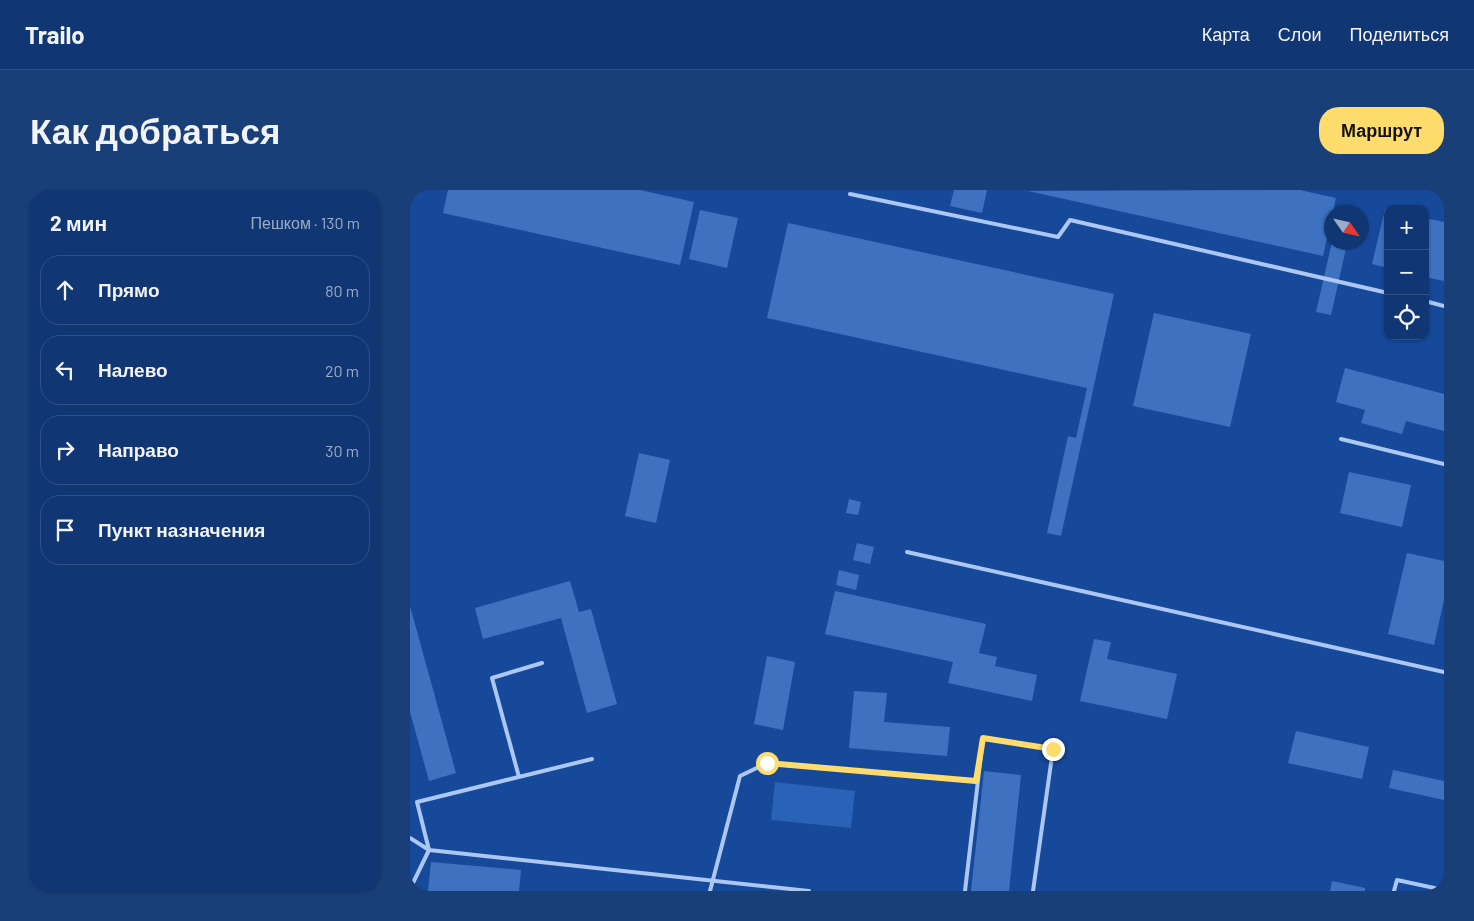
<!DOCTYPE html>
<html lang="ru">
<head>
<meta charset="utf-8">
<style>
  :root { --surface:#103774; --page:#193f79; --text:#f1f3f6; --muted:#9cacc5; --line:#305186; --accent:#ffdc6c }
  body { margin:0; font-family:Barlow,sans-serif; background:var(--page); color:var(--text) }
  .controls { position:absolute; right:15px; top:15px; display:grid; overflow:hidden; border-radius:10px; box-shadow:0 1px 4px #0004 }
  .controls button { width:45px; height:45px; display:grid; place-items:center; padding:0; border:0; border-bottom:1px solid var(--line); background:var(--surface); color:var(--text); font:25px sans-serif }
  .compass { position:absolute; left:914px; top:15px; width:45px; height:45px; border-radius:50%; background:var(--surface); box-shadow:0 1px 4px #0004; rotate:124deg }
  .stop { position:absolute; width:15px; height:15px; margin:-11px; border:4px solid #ffdc6c; border-radius:50%; background:#fff }
  .stop.end { background:#ffdc6c; border-color:#fff; box-shadow:0 1px 5px #0008 }
  .list { margin:0; padding:0; list-style:none }
  h2 { display:flex; justify-content:space-between; align-items:center; height:65px; margin:0; padding:0 20px; font-size:21px }
  h2 small { font-size:16px; font-weight:400; color:var(--muted) }
  .list li { display:grid; grid-template-columns:32px 1fr auto; gap:15px; align-items:center; box-sizing:border-box; height:70px; margin:0 10px 10px; padding:0 10px; border:1px solid var(--line); border-radius:20px }
  .list b { display:block; font-size:19px; white-space:nowrap }
  .list em { font-size:16px; font-style:normal; color:var(--muted) }
  .icon { flex:none; width:28px; height:28px; fill:none; stroke:currentColor; stroke-width:2; stroke-linecap:round; stroke-linejoin:round }
  .map { position:relative; flex:none; width:1034px; height:701px; overflow:hidden; border-radius:20px }
  header { display:flex; align-items:center; gap:30px; box-sizing:border-box; height:70px; padding:0 25px; background:var(--surface); border-bottom:1px solid var(--line) }
  header strong { font-size:24px }
  nav { display:flex; gap:28px; margin-inline-start:auto; font-size:18px }
  .intro { display:flex; align-items:center; justify-content:space-between; box-sizing:border-box; height:120px; padding:0 30px }
  h1 { margin:0; font-size:35px }
  .button { padding:12px 22px; border-radius:20px; background:var(--accent); color:#111; font-size:18px; font-weight:700 }
  main { display:flex; gap:30px; padding:0 30px }
  aside { flex:1; background:var(--surface); border-radius:20px; box-shadow:0 1px 4px #0004 }
  .map>svg:first-child { display:block }
  .green { fill:#2962b7 }
  .building { fill:#3e72c1 }
  .lines { fill:none; stroke-linecap:round; stroke-linejoin:round }
  .lane { stroke:#abc7f2; stroke-width:4 }
  .route { stroke:#ffdc6c; stroke-width:6 }
</style>
</head>
<body>
<header>
<strong>Trailo</strong>
<nav><a>Карта</a><a>Слои</a><a>Поделиться</a></nav>
</header>
<div class="intro"><h1>Как добраться</h1><a class="button">Маршрут</a></div>
<main>
<aside>
<h2>2 мин<small>Пешком · 130 m</small></h2>
<ul class="list">
<li><svg class="icon" aria-label="ahead" viewBox="0 0 24 24"><path d="M12 20V5M6 11l6-6 6 6"/></svg><div><b>Прямо</b></div><em>80 m</em></li>
<li><svg class="icon" aria-label="left" viewBox="0 0 24 24"><path d="M17 20v-9H6M10 6l-5 5 5 5"/></svg><div><b>Налево</b></div><em>20 m</em></li>
<li><svg class="icon" aria-label="right" viewBox="0 0 24 24"><path d="M7 20v-9h11M14 6l5 5-5 5"/></svg><div><b>Направо</b></div><em>30 m</em></li>
<li><svg class="icon" aria-label="arrive" viewBox="0 0 24 24"><path d="M6 21V4h12l-3 4 3 4H6"/></svg><div><b>Пункт назначения</b></div></li>
</ul>
</aside>
<div class="map">
<svg width="1034" height="701" viewBox="0 0 1034 701">
  <rect width="100%" height="100%" fill="#16499a"/>
  <path class="green" d="M365,592L445,601L441,638L361,630Z"/>
  <path class="building" d="M38,0H230L284,12L270,75L33,23Z
    M544,0H577L572,23L540,16Z
    M890,0L926,8L913,66L618,1Z
    M975,19H978V78L962,74Z
    M290,20L328,28L317,78L279,69Z
    M1015,28L1034,32V91L1015,87Z
    M378,33L704,104L651,346L637,343L658,246L666,248L677,198L357,128Z
    M922,52L937,54L921,125L906,122Z
    M744,123L841,144L820,237L723,216Z
    M935,178L1034,204V241L996,231L992,244L951,233L955,220L926,212Z
    M229,263L260,270L246,333L215,326Z
    M939,282L1001,295L992,337L930,323Z
    M439,309L451,312L448,325L436,323Z
    M447,353L464,357L460,374L443,370Z
    M997,363L1034,371V410L1024,455L978,444Z
    M429,380L449,385L446,400L426,395Z
    M160,391L169,422L181,419L207,514L177,523L151,428L73,449L65,418Z
    M425,401L576,434L569,463L587,467L585,476L627,485L622,511L538,493L543,472L415,444Z
    M0,416L46,583L19,591L0,522Z
    M684,449L701,452L697,469L767,484L757,529L670,511Z
    M357,466L385,472L373,540L344,534Z
    M444,501L477,503L474,532L540,537L537,566L439,558Z
    M886,541L959,557L952,589L878,573Z
    M983,580L1034,591V610L979,598Z
    M574,581L611,585L599,701H561Z
    M21,672L111,680L109,701H18Z
    M922,691L955,698V701H920Z"/>
  <g class="lines">
    <path class="lane" d="M440,4L648,47L660,30L978,103
      M1015,111L1034,116
      M931,249L1034,274
      M497,362L1034,482
      M109,587L82,488L132,473
      M0,648L19,660L399,701
      M0,699L19,660L7,612L182,569
      M300,701L330,586L357,573L566,591
      M555,701L573,548L643,559L623,701
      M984,701L987,690L1034,700"/>
  </g>
  <g class="lines">
    <path class="route" d="M357,573L566,591L573,548L643,559"/>
  </g>
</svg>
<div class="controls">
<button>+</button>
<button>−</button>
<button><svg class="icon" aria-label="locate" viewBox="0 0 24 24"><circle cx="12" cy="12" r="6"/><path d="M12 2v4M12 18v4M2 12h4M18 12h4"/></svg></button>
</div>
<svg class="compass" viewBox="-18 -18 36 36"><path d="M0-13l5 13h-10z" fill="#e53935"/><path d="M0 13l5-13h-10z" fill="#9cacc5"/></svg>
<div class="stop" style="left:357px;top:573px"></div>
<div class="stop end" style="left:643px;top:559px"></div>
</div>
</main>
</body>
</html>
